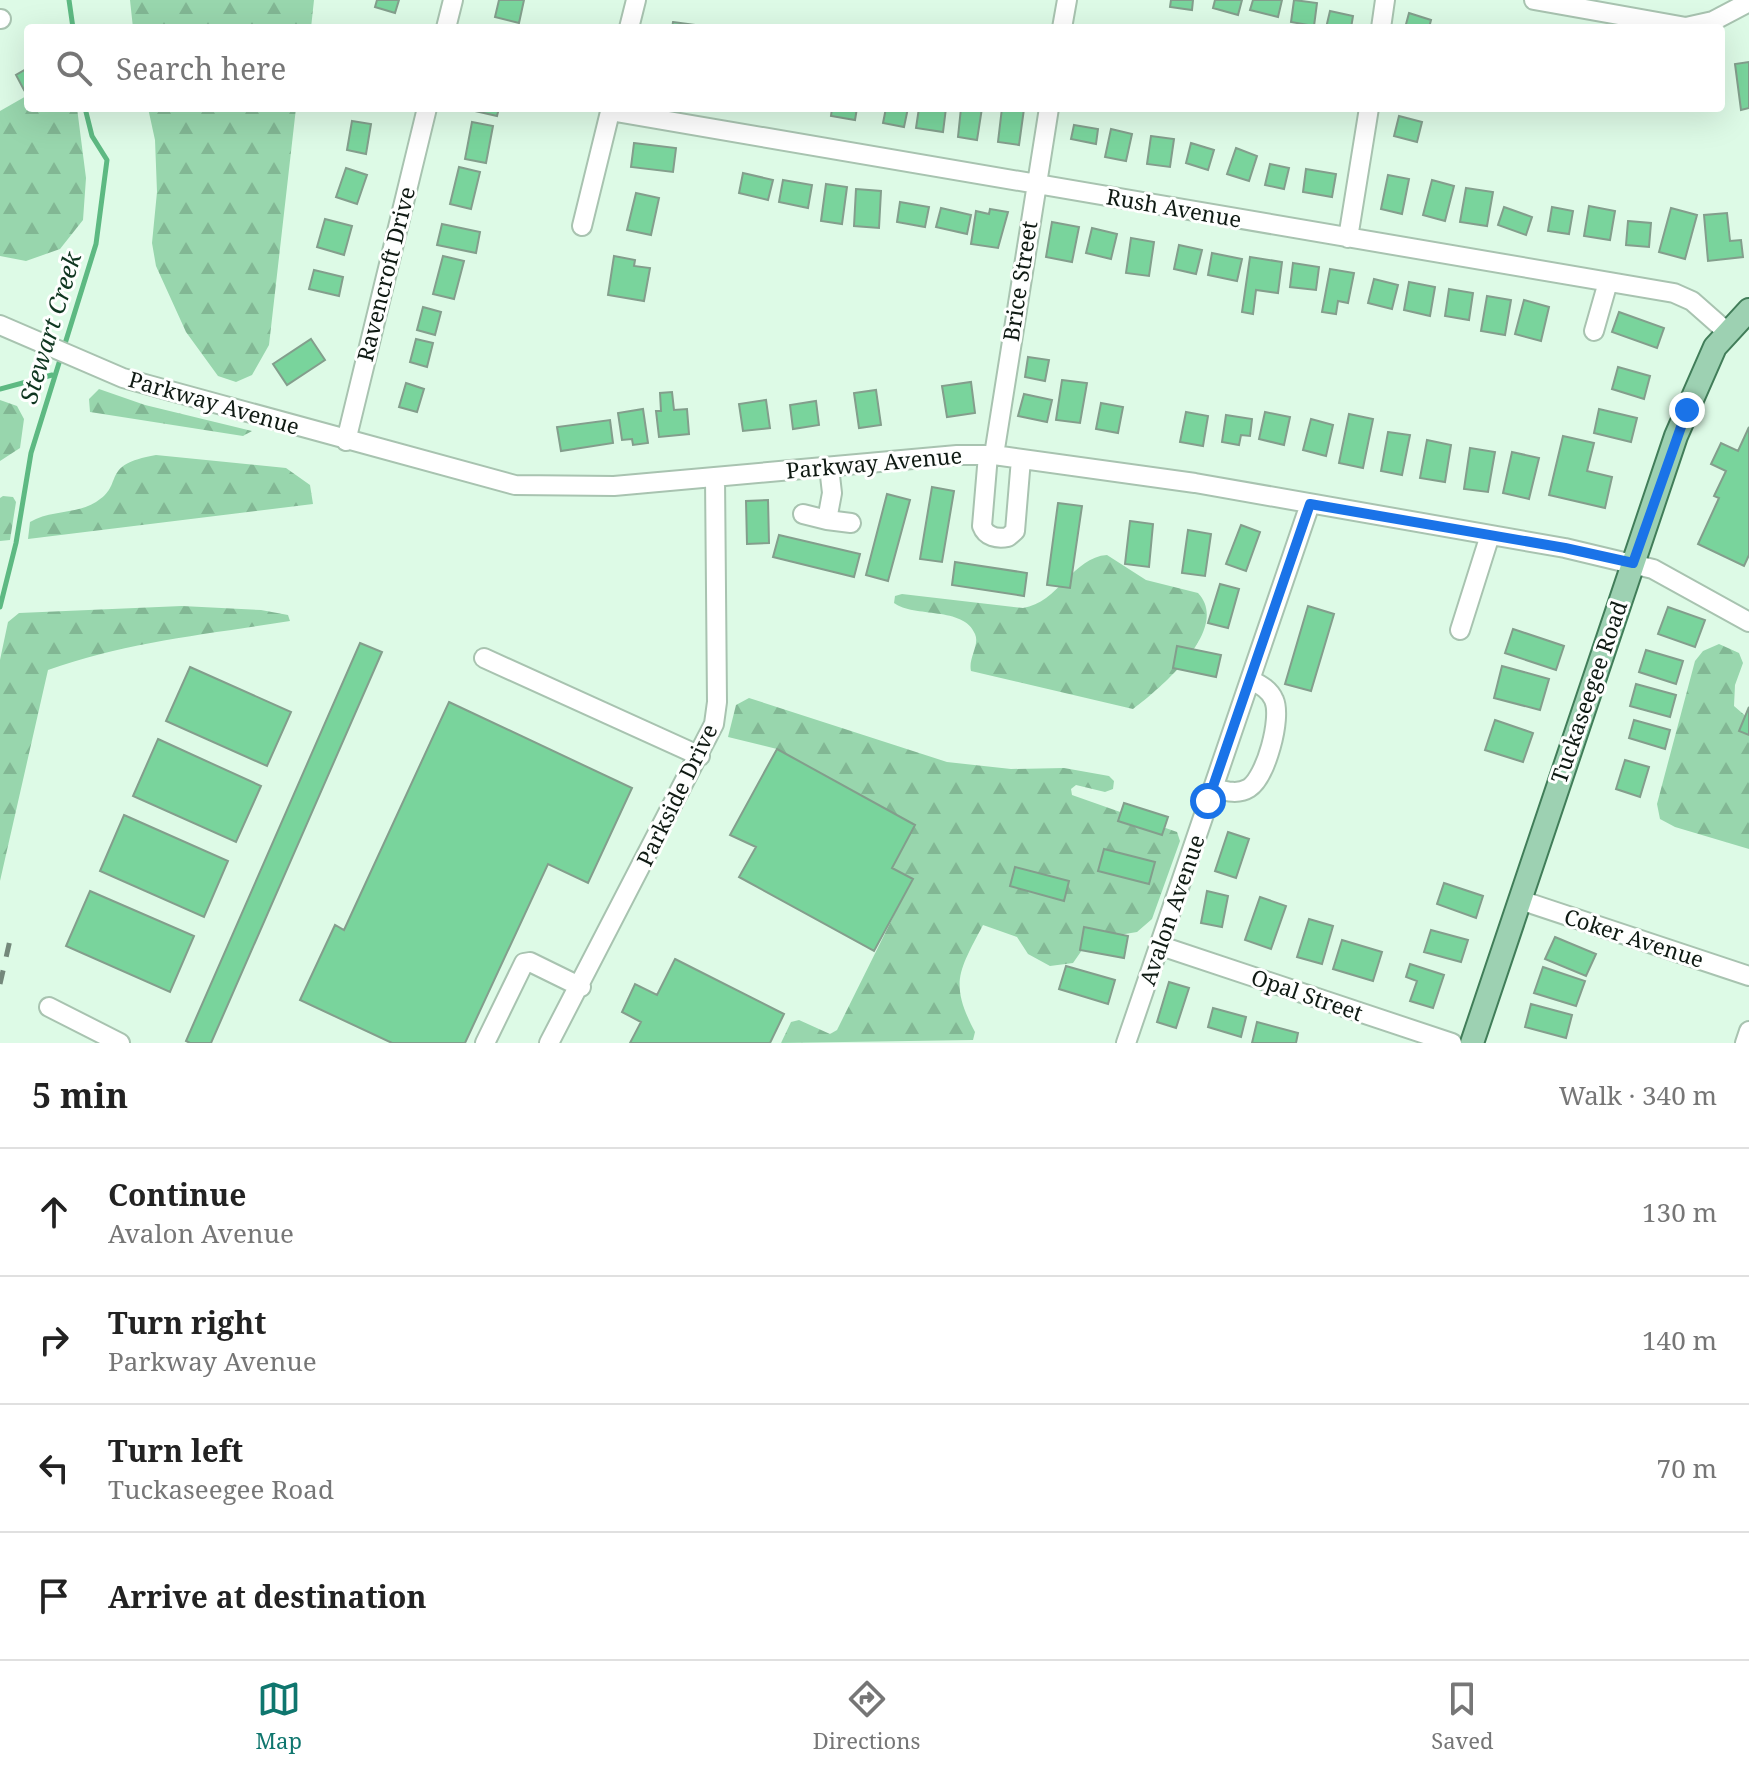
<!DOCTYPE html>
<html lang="en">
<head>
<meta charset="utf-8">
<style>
  :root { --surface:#fff; --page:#f2f2f2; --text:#222; --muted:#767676; --line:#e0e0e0; --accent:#0f766e }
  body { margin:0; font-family:"Noto Serif",serif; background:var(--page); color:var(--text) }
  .stop { position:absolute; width:24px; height:24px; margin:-18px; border:6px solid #1a73e8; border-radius:50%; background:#fff }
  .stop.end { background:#1a73e8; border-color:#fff; box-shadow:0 2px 8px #0008 }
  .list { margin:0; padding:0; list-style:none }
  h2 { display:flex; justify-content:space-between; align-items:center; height:104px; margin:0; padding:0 32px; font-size:34px }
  h2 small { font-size:26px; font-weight:400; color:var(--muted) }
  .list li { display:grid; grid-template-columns:52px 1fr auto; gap:24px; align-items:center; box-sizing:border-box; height:128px; padding:0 32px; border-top:2px solid var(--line) }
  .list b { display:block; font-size:30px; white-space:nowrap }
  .list p { margin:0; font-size:26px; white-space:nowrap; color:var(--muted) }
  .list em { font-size:26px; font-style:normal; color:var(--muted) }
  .icon { flex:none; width:44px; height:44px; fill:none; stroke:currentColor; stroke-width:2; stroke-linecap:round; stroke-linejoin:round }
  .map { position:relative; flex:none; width:1749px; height:1043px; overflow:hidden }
  .search { position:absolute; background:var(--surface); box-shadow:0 8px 32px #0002; left:24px; right:24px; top:24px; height:88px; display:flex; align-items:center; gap:20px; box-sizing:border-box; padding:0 28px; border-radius:8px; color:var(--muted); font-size:30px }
  .sheet { height:616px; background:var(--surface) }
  nav { display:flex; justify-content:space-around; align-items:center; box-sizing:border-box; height:112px; border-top:2px solid var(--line); background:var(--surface); font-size:22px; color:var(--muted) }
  nav a { display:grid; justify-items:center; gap:4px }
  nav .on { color:var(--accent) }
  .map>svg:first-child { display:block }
  .forest { fill:url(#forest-firs) }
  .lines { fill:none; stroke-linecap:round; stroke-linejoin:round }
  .stream { stroke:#5db982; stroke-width:5 }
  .building { fill:#79d49c; stroke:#839e8c; stroke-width:2 }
  .minor-casing { stroke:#a8c3b0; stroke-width:22 }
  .major-casing { stroke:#417d59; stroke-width:26 }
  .minor { stroke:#fff; stroke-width:18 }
  .major { stroke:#9dd1b2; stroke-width:22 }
  .rail { stroke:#74887b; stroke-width:5; stroke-dasharray:14 14; stroke-linecap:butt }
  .route { stroke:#1a73e8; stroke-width:10 }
  .labels { text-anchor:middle; stroke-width:6; stroke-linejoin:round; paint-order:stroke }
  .street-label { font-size:22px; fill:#0f1a13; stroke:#fefffe }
  .water-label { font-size:24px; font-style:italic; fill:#0f3620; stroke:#fefffe }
</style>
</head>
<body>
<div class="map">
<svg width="1749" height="1043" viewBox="0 0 1749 1043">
  <defs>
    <pattern id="forest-firs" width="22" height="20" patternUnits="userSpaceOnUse" patternTransform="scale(2)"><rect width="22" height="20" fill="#98d6ad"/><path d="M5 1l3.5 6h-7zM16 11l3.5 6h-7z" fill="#82b794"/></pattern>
  </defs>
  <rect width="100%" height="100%" fill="#ddfae6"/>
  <path class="forest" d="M130,0H314L311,28H133Z
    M28,95V108H77L86,178L83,220L60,249L26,261L0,256V111Z
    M148,108H296L269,345L252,375L236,382L218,376L186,332L156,266L152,243L157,192L155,140Z
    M99,389L145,405L252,431L243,436L90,412L89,399Z
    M0,400L17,406L24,419L20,448L0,461Z
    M156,455L286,468L310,485L313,504L28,539L30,522C50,510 77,514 96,502C126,484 98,465 156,455Z
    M3,496L13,497L16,502L10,540L0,541V498Z
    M1107,555L1146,580L1198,593C1232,629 1158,690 1133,709L971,671C968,658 980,645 975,634C964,606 914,618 894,603L895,596L902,594L1023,608C1058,603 1073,557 1107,555Z
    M182,606L261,610L288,615L290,621C209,634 126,642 48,670L0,881V660L8,622L19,613Z
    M1719,644L1739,653L1743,663L1735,685L1734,706L1749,719V849L1675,827L1660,819L1657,804L1695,661L1703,651Z
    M749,698L947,762L1011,769L1064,768L1109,776L1114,781L1113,789L1105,792L1076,785L1071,789L1072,795L1177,832L1180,841L1152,919L1137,932L1089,940L1073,963L1050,966L1028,954L1017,937L983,925C959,971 949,983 975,1032L973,1040L781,1043L791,1022L799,1020L830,1034L837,1030L912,879L892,868L915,825L777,749L728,737L736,705Z"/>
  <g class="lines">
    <path class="stream" d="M69,0L73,28
      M0,389L52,375
      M0,607L16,543L31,453L96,244L107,160L92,136L85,108"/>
  </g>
  <path class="building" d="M377,0H399L395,13L375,7Z
    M499,0H524L519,23L495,17Z
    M1171,0H1193L1192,10L1170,7Z
    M1215,0H1242L1238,15L1213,8Z
    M1253,0H1282L1278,17L1250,10Z
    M1294,0L1317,3L1314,26L1291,22Z
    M1330,11L1353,16L1351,28H1326Z
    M1409,13L1431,20L1429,28H1405Z
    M673,22L703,26L702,28H672Z
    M1749,62V108L1741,110L1735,64Z
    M28,68V87L24,90L16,75Z
    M476,108H499L497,116L475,111Z
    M832,108H857L855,120L831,116Z
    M886,108H908L904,127L883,123Z
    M919,108H946L943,132L916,128Z
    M961,108H982L977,140L958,137Z
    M1002,108L1024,109L1019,145L998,142Z
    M1399,116L1422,122L1417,142L1394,136Z
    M352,121L371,124L366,154L347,150Z
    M472,122L493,126L486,163L465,159Z
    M1074,125L1098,129L1096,144L1071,139Z
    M1111,129L1132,134L1126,161L1105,157Z
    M1151,136L1174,139L1170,167L1147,164Z
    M634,143L676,148L673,172L631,167Z
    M1191,143L1214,150L1208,170L1186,163Z
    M1236,148L1257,156L1249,181L1227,174Z
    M1270,164L1289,168L1284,189L1265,185Z
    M459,167L480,172L471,209L450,204Z
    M346,168L367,175L357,204L336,197Z
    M1306,169L1336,174L1332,197L1303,192Z
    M743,173L773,180L768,200L739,193Z
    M1388,175L1409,179L1402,214L1381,209Z
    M783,180L812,185L808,208L779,202Z
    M1432,180L1454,186L1445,221L1423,215Z
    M826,184L847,187L842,224L821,221Z
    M1466,188L1493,192L1487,226L1460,222Z
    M856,189L881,191L879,228L854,226Z
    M636,193L659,198L651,235L627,230Z
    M900,202L929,207L925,227L897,222Z
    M1589,206L1615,211L1610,240L1584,236Z
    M1504,207L1532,217L1526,235L1498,225Z
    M1552,207L1573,211L1569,234L1548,231Z
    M941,208L971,215L967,234L936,227Z
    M1671,208L1697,215L1685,259L1659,252Z
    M990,209L1008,212L998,248L971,244L976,211L989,214Z
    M1727,213L1730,241L1741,240L1743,257L1708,261L1704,215Z
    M325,219L352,226L344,255L317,247Z
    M1628,221L1651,223L1649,247L1626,245Z
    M1052,222L1079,227L1072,262L1046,257Z
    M442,224L480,232L476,253L437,245Z
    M1092,228L1117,234L1111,259L1086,253Z
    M1131,238L1154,242L1149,276L1126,273Z
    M1179,245L1202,250L1196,274L1174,269Z
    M1212,253L1242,259L1237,281L1208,275Z
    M443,256L464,261L454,299L433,294Z
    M614,256L635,260L634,266L650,268L644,301L608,295Z
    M1250,257L1282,262L1278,293L1256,290L1253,314L1242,312Z
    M1293,263L1319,267L1316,290L1290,287Z
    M1330,269L1354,273L1348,303L1338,301L1336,314L1322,312Z
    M314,270L343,277L339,296L309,289Z
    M1374,279L1398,285L1392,309L1368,303Z
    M1409,282L1435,287L1430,316L1404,310Z
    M1449,289L1473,293L1469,320L1445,316Z
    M1487,296L1511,300L1505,335L1481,331Z
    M1524,300L1549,307L1541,341L1515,334Z
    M423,307L441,312L435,335L417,330Z
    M1619,312L1664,328L1657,348L1612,332Z
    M311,339L325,360L287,385L273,364Z
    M416,339L433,343L427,367L410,362Z
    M1028,357L1049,360L1045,381L1025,377Z
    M1618,367L1650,376L1644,399L1612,389Z
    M1062,380L1087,383L1080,423L1056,420Z
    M971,382L975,413L947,417L942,386Z
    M406,383L424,389L417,412L399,407Z
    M876,390L881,425L859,428L854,393Z
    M672,392L674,410L687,409L689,434L659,437L656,411H661L660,393Z
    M1024,394L1052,400L1047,422L1018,416Z
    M766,400L770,428L743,431L739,404Z
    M816,401L819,425L793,429L790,405Z
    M1101,403L1123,407L1118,433L1096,429Z
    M643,409L648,443L633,445L632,439L622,440L618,413Z
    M1599,409L1637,418L1631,442L1594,433Z
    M1186,412L1208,416L1203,446L1180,442Z
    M1265,412L1290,417L1284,445L1259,439Z
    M1349,414L1373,419L1363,468L1339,463Z
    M1226,415L1252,419L1250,436L1241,435L1239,445L1222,442Z
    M1311,419L1333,425L1326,456L1303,450Z
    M610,420L613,443L561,451L557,427Z
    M1749,427V555L1744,566L1698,544L1719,498L1714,496L1726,471L1711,464L1721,443L1738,451Z
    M1388,432L1410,435L1402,475L1381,471Z
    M1563,436L1594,443L1587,471L1612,477L1605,508L1549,495Z
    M1427,440L1451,445L1445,482L1420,478Z
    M1470,448L1495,452L1488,492L1464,489Z
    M1512,452L1539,458L1529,499L1503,493Z
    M932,487L954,491L942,562L920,559Z
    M887,494L910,500L888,581L866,575Z
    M768,500L769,543L747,544L746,501Z
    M1058,503L1082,506L1070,588L1047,585Z
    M1130,521L1153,524L1149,567L1125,564Z
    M1241,525L1260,532L1246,571L1226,564Z
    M1188,530L1211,534L1205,576L1182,573Z
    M779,535L860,554L854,577L773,557Z
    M955,562L1027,573L1024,596L952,585Z
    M1220,584L1239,589L1228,628L1208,623Z
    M1308,606L1334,614L1311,691L1285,684Z
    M1668,607L1705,620L1695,647L1658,634Z
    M1513,629L1564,646L1556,670L1505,653Z
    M360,643L382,652L211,1043H190L186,1041Z
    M1177,646L1221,655L1216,677L1173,668Z
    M1646,650L1683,661L1676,684L1639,672Z
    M1502,666L1549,679L1540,710L1494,698Z
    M190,667L291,712L267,766L166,721Z
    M1636,684L1676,695L1670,717L1630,706Z
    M449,702L632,788L588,883L548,864L465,1043H392L300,1000L335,925L344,930Z
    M1749,707V735L1739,731Z
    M1495,720L1533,733L1523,762L1485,750Z
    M1634,720L1670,730L1665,749L1629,738Z
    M158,739L261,786L236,842L133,796Z
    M777,749L915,825L892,868L913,879L874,951L739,877L756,847L730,835Z
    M1625,760L1649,767L1640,797L1616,789Z
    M1124,803L1168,817L1162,835L1118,821Z
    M124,815L228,861L204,917L100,871Z
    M1228,832L1249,839L1236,878L1215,871Z
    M1104,849L1155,862L1149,884L1098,871Z
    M1015,867L1069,881L1064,901L1010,886Z
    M1444,883L1483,896L1476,918L1437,904Z
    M90,891L194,936L170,992L66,946Z
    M1207,891L1228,896L1222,927L1201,923Z
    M1260,897L1286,906L1271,949L1245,940Z
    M1309,919L1333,926L1322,964L1297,957Z
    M1084,927L1128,936L1124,958L1080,950Z
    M1431,930L1468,940L1461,962L1424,952Z
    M1555,937L1596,954L1586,976L1545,959Z
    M1342,940L1382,952L1373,981L1333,969Z
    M675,959L784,1014L770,1043H630L641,1022L622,1012L635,984L657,995Z
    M1410,964L1444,975L1433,1008L1410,1001L1417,981L1406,977Z
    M1066,966L1115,980L1108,1004L1059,989Z
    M1543,967L1585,981L1576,1006L1534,993Z
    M1169,982L1189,988L1176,1028L1157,1022Z
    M1531,1004L1572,1015L1566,1038L1525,1027Z
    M1213,1008L1246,1017L1241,1037L1208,1027Z
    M1257,1022L1298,1033L1296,1043H1252Z"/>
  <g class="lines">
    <defs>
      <path id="minor" d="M1534,0L1686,27L1713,21L1749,2
        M0,19H1
        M446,28L453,0
        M629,28L636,0
        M1062,28L1067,0
        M1381,28L1385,0
        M610,111L1674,293L1692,301L1726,331
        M582,226L611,108
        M1348,238L1369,108
        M0,325L123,378L515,485L614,486L957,455H994L1195,483L1565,548L1653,569L1749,622
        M1594,331L1608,282
        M346,441L427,108
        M988,455L982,526C986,537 997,539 1008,537L1015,531L1021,459
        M994,455L1049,108
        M829,467L832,493L827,520L851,523
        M803,514L827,520
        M1460,630L1490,535
        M484,658L700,756
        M1213,788C1225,791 1238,795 1249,788C1266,777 1282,718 1274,700C1270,690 1261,685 1251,680
        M1520,900L1749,976
        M1161,946L1452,1043
        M49,1007L120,1043
        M485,1043L524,963L530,962L581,987
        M549,1043L714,724L717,702L715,477
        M1126,1043L1310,504
        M1745,1043L1749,1031"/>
      <path id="major" d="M1472,1043L1676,436L1715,347L1749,310"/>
    </defs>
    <use href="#minor" class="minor-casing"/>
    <use href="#major" class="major-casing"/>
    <use href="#minor" class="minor"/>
    <use href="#major" class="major"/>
    <path class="rail" d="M0,984L10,940"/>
  </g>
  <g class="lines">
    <path class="route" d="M1208,801L1310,504L1565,548L1633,563L1687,410"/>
  </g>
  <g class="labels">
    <g class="street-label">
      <text transform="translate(1174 208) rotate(10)" y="8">Rush Avenue</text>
      <text transform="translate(386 274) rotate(-76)" y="8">Ravencroft Drive</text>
      <text transform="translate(1020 281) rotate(-81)" y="8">Brice Street</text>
      <text transform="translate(214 403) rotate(16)" y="8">Parkway Avenue</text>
      <text transform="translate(874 463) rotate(-5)" y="8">Parkway Avenue</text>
      <text transform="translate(1589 692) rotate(-71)" y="8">Tuckaseegee Road</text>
      <text transform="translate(677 795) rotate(-64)" y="8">Parkside Drive</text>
      <text transform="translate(1172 910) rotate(-71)" y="8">Avalon Avenue</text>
      <text transform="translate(1634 938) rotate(18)" y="8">Coker Avenue</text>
      <text transform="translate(1307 995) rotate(19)" y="8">Opal Street</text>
    </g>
    <g class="water-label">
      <text transform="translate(51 328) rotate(-73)" y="8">Stewart Creek</text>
    </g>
  </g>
</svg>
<div class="stop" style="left:1208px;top:801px"></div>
<div class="stop end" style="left:1687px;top:410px"></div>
<div class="search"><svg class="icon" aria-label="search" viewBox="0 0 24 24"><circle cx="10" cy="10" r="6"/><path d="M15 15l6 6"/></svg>Search here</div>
</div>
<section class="sheet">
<h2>5 min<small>Walk · 340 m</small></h2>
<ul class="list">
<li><svg class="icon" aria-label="ahead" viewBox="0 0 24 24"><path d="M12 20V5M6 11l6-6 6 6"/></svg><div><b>Continue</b><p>Avalon Avenue</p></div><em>130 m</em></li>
<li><svg class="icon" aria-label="right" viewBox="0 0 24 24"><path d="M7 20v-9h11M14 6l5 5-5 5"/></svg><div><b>Turn right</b><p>Parkway Avenue</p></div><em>140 m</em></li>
<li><svg class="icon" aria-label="left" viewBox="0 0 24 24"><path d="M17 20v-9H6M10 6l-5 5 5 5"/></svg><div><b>Turn left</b><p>Tuckaseegee Road</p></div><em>70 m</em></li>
<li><svg class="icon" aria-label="arrive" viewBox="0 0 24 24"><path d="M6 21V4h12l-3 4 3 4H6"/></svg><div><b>Arrive at destination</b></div></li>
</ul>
</section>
<nav>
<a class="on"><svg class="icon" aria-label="map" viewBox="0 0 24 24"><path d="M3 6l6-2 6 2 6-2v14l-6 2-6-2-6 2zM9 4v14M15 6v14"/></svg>Map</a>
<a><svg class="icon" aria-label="directions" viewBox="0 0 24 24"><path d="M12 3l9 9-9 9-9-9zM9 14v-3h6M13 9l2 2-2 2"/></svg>Directions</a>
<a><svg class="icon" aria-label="saved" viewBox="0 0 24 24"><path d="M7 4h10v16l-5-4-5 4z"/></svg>Saved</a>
</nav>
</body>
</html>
